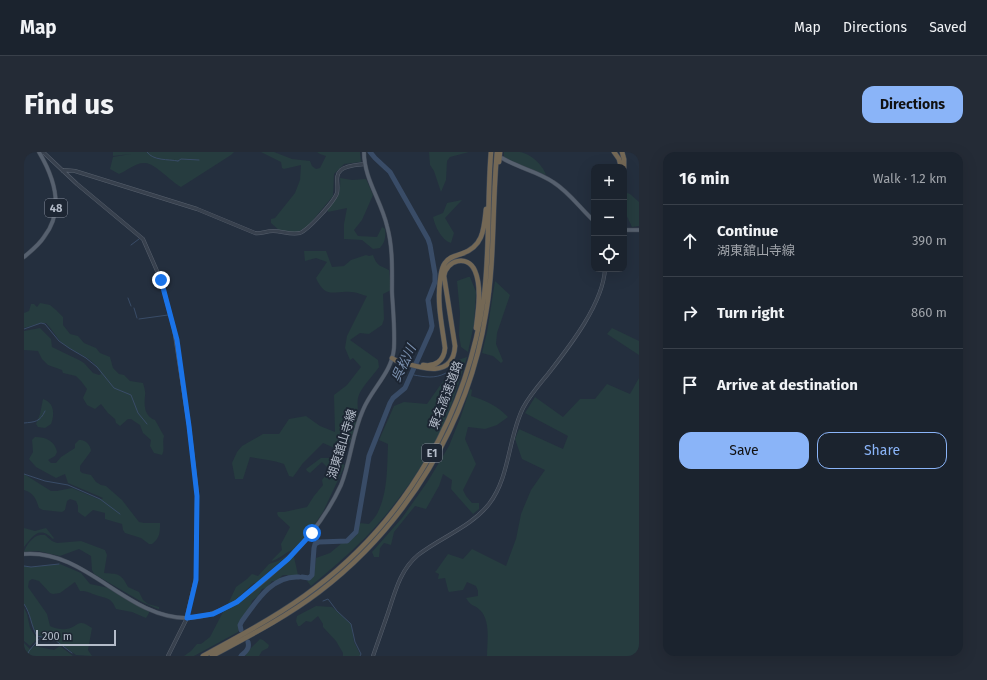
<!DOCTYPE html>
<html lang="en">
<head>
<meta charset="utf-8">
<style>
  :root { --surface:#1b232e; --page:#242b36; --text:#f1f3f6; --muted:#a0a4aa; --line:#39404a; --accent:#8ab4f8 }
  body { margin:0; font-family:"Fira Sans","Noto Sans JP",sans-serif; background:var(--page); color:var(--text) }
  .controls { position:absolute; right:12px; top:12px; display:grid; overflow:hidden; border-radius:8px; box-shadow:0 4px 16px #0002 }
  .controls button { width:36px; height:36px; display:grid; place-items:center; padding:0; border:0; border-bottom:1px solid var(--line); background:var(--surface); color:var(--text); font:20px sans-serif }
  .scale { position:absolute; left:12px; bottom:10px; width:80px; box-sizing:border-box; padding-left:4px; border:2px solid #b4bcc9; border-top:0; font-size:11px; line-height:14px; white-space:nowrap; color:#b4bcc9; -webkit-text-stroke:3px #1d2633; paint-order:stroke }
  .stop { position:absolute; width:12px; height:12px; margin:-9px; border:3px solid #1a73e8; border-radius:50%; background:#fff }
  .stop.end { background:#1a73e8; border-color:#fff; box-shadow:0 1px 4px #0008 }
  .list { margin:0; padding:0; list-style:none }
  h2 { display:flex; justify-content:space-between; align-items:center; height:52px; margin:0; padding:0 16px; font-size:17px }
  h2 small { font-size:13px; font-weight:400; color:var(--muted) }
  .list li { display:grid; grid-template-columns:26px 1fr auto; gap:12px; align-items:center; box-sizing:border-box; height:72px; padding:0 16px; border-top:1px solid var(--line) }
  .list b { display:block; font-size:15px; white-space:nowrap }
  .list p { margin:0; font-size:13px; white-space:nowrap; color:var(--muted) }
  .list em { font-size:13px; font-style:normal; color:var(--muted) }
  .actions { display:flex; gap:8px; padding:12px 16px }
  .actions a { flex:1; padding:9px 0; border:1px solid var(--accent); border-radius:12px; text-align:center; font-size:14px; color:var(--accent) }
  .actions .main { background:var(--accent); color:#111 }
  .icon { flex:none; width:22px; height:22px; fill:none; stroke:currentColor; stroke-width:2; stroke-linecap:round; stroke-linejoin:round }
  .map { position:relative; flex:none; width:615px; height:504px; overflow:hidden; border-radius:12px }
  header { display:flex; align-items:center; gap:24px; box-sizing:border-box; height:56px; padding:0 20px; background:var(--surface); border-bottom:1px solid var(--line) }
  header strong { font-size:19px }
  nav { display:flex; gap:22px; margin-inline-start:auto; font-size:14px }
  .intro { display:flex; align-items:center; justify-content:space-between; box-sizing:border-box; height:96px; padding:0 24px }
  h1 { margin:0; font-size:28px }
  .button { padding:10px 18px; border-radius:12px; background:var(--accent); color:#111; font-size:14px; font-weight:700 }
  main { display:flex; gap:24px; padding:0 24px }
  aside { flex:1; background:var(--surface); border-radius:12px; box-shadow:0 4px 16px #0002 }
  .map>svg:first-child { display:block }
  .green { fill:#263c3f }
  .lines { fill:none; stroke-linecap:round; stroke-linejoin:round }
  .stream { stroke:#394c67; stroke-width:1 }
  .river { stroke:#394c67; stroke-width:5 }
  .minor-casing { stroke:#565f6c; stroke-width:4 }
  .major-casing { stroke:#414a57; stroke-width:4.5 }
  .highway-casing { stroke:#434c59; stroke-width:5.5 }
  .minor { stroke:#38414e; stroke-width:3 }
  .major { stroke:#56606e; stroke-width:3.5 }
  .highway { stroke:#746855; stroke-width:4.5 }
  .route { stroke:#1a73e8; stroke-width:5 }
  .labels { text-anchor:middle; stroke-width:4; stroke-linejoin:round; paint-order:stroke }
  .shield { fill:#1d2633; stroke:#878f9c; stroke-width:1 }
  .shield-label { font-size:11px; font-weight:bold; fill:#b4bcc9 }
  .street-label { font-size:12px; fill:#b4bcc9; stroke:#1d2633 }
  .water-label { font-size:13px; font-style:italic; fill:#7c92b1; stroke:#1d2633 }
</style>
</head>
<body>
<header>
<strong>Map</strong>
<nav><a>Map</a><a>Directions</a><a>Saved</a></nav>
</header>
<div class="intro"><h1>Find us</h1><a class="button">Directions</a></div>
<main>
<div class="map">
<svg width="615" height="504" viewBox="0 0 615 504">
  <rect width="100%" height="100%" fill="#242f3e"/>
  <path class="green" d="M89,0H109V2V0H210L207,3L157,35C146,29 132,12 121,11C113,10 102,19 95,22L86,17L89,5L107,2L89,4Z
    M237,0H250L268,7L286,9L288,14L292,17L296,16L302,4L296,2L293,0H336L337,10L320,12L310,22L309,44L284,74L274,80L264,81L256,79L247,71V67L251,66L271,41L276,28L277,13L260,17L258,16L257,10Z
    M405,0H445L426,5L423,9L422,28L417,40L410,19L406,13Z
    M480,0C485,0 491,0 496,0C507,2 519,13 522,23L491,11L480,5Z
    M316,26L328,28L342,27L343,29L349,43L338,68L330,78L334,84L353,85L358,75L361,77C362,85 361,90 356,96L349,97L338,88L320,87V72L323,56L304,60L303,56C314,44 317,43 316,26Z
    M600,40L606,42L615,50V74L608,75L600,58Z
    M438,48L421,66L430,81L427,91C417,88 411,74 409,65L419,61L423,51Z
    M280,99H302L308,115L320,114L327,108L342,103L345,104L349,103C353,114 355,113 365,118L367,138L359,142L360,167L358,173L345,182L336,181L326,188L354,208L355,215C349,224 336,236 334,246C333,251 334,257 334,262C333,276 327,288 320,300L299,291L279,311L269,325L265,324L260,312C249,308 238,307 226,305L219,327H211L208,311L213,300L218,294L239,282H255L265,267L282,264L296,274L311,280L310,243L323,233L337,215L329,206L326,208L321,196L323,184L343,144C338,143 333,140 327,140C310,138 302,148 292,126L303,110L292,106L281,109Z
    M444,125H446L452,140L450,172L444,200L437,195L435,183L436,161L433,129Z
    M471,129L486,143L473,181L472,192L479,209L477,211L469,204L458,201L463,180Z
    M16,151L26,153L32,158L39,165V173L46,182L54,184L60,191L72,196L76,201L86,205L89,216L95,222L100,223L106,229L119,231C120,235 122,240 121,244C120,253 120,264 131,268L140,284C138,290 141,298 138,303L130,301L126,294L127,288L119,281L116,273L107,267H104L96,274L92,271L91,267L84,261L77,252L71,257L63,253L59,246L63,237L57,229L52,224L39,221L38,218L24,213L18,207L14,199L0,198V179L16,176L27,187L28,195L30,196L55,208L60,211L69,221L75,223L77,222C71,205 50,201 38,191C32,185 28,177 22,171H17L0,176V161L5,159L7,152H10L13,155Z
    M588,176L615,189V203L583,182Z
    M443,205C433,236 424,268 408,296C390,328 367,359 341,386C324,403 305,419 287,434L283,429L290,422L292,406L306,401L318,391L332,384L335,371L345,372C348,369 351,365 353,362C364,341 363,315 364,292L355,288L370,254L380,250L403,252L434,208Z
    M615,226V504H463C463,490 467,469 456,458C450,452 447,455 442,446L454,444V439L452,434L443,430L439,438L425,440L424,438L421,426L414,427L415,422L411,420L412,419L424,402L439,407L448,397L482,414L492,387L497,362L507,338L521,318L498,307L491,287L495,277L539,297L544,284L501,261L511,245L539,265L556,247H571L583,232L606,242Z
    M446,237L448,238L447,244C463,249 472,253 484,265L473,273L461,277L444,275L441,287L452,312L439,338L442,344L448,351H455V357L449,362L427,337L428,328L419,322L415,334L402,357L391,354L370,380L367,393L360,391L356,396L355,405H350L348,400L378,366L404,329L425,294L437,264Z
    M19,247C30,250 31,262 27,272L21,276L14,275L12,272L16,262Z
    M11,285C22,285 31,289 33,300L31,304L24,308L27,311H32L37,305L51,296V292L55,288C61,287 67,293 67,299L56,314V319L58,321L67,323L72,330L77,333L82,334L98,348L115,370L120,371H136C136,380 136,386 128,392H125L117,386L101,381L99,378L98,372L81,367V361L69,358L61,365L54,360V354L52,349L46,347L43,349L41,358L38,360L19,358L15,356C12,347 10,341 0,338V322L27,339H33L48,336L74,347H78L79,346L44,331L41,322L32,326L12,315L5,307L9,300L8,288Z
    M297,306H306L321,313L299,360L286,379L270,398C262,399 256,407 248,409V408L258,398L257,392L266,375L254,364L253,361L254,360H260L283,355L290,344L299,333L298,328L306,318L298,310L286,321L283,319L282,317Z
    M0,376L11,379L22,376L30,386L29,387C15,373 9,384 0,395Z
    M16,383H21L28,389L33,391L57,389L81,398L83,403L80,421C94,422 97,421 104,435L115,440L119,448L124,452L135,455V457H134L118,450L70,422L68,418L67,404L55,397L36,404L14,399L0,400C2,393 9,384 16,383Z
    M265,402L232,431H230C221,438 214,448 204,452L212,435L223,427L228,422L234,424L245,412L254,409Z
    M269,405H270L274,423H259L252,429H248L243,436L238,437L234,444L228,449L225,459L216,471L214,480L170,504H160L167,499L173,492H177L186,485L199,460L219,448Z
    M36,412L57,421L66,432L85,436L125,459V461L122,466L108,460L92,457C87,445 83,447 72,443C65,441 64,439 56,439L51,430L36,441L29,442L26,441L15,429L8,427L5,429L4,435L23,462L26,474C30,476 37,478 42,477C56,475 52,465 68,476L64,498L68,504L52,503L31,488L14,483L9,475L5,461L0,452V414L7,415Z
    M292,454L308,455L327,472L330,490L336,502V504H319V501L312,489L299,475V472L294,464L287,470L282,469L276,474H274L272,469L273,464Z
    M0,456L3,462L6,476L13,487L6,494L0,489Z
    M236,487L239,488L245,493L244,496L238,499L235,504H221L224,499Z
    M0,491L6,497L10,494L30,498L36,494L49,504H0Z"/>
  <g class="lines">
    <path class="stream" d="M123,0C129,9 144,7 154,9
      M154,9L157,7L175,8
      M107,93L115,87
      M104,146L107,154
      M110,156L113,166
      M115,167L144,163
      M0,177L17,171L21,172L35,189L45,196L62,206L73,215L90,236L107,243L114,261L123,272
      M387,222H389
      M390,223C401,225 411,227 422,221L424,223
      M0,271C11,270 16,270 21,259
      M0,322L21,329L44,333L76,347L96,362
      M0,414L7,415L35,412
      M299,449L304,447L313,459L327,472L331,490L337,502L336,504
      M0,452C7,462 7,474 13,484L31,488L48,501
      M3,504L5,499L15,487"/>
    <path class="river" d="M278,425L285,426L288,423L290,396L291,392L295,390L323,389L332,380L345,304L366,251L369,246L381,236L407,178L408,174L404,148L411,130V122L406,93L404,87L366,20L351,6L346,0
      M217,478L216,473L218,469C232,450 248,423 275,425
      M217,504C221,500 226,497 224,490"/>
    <defs>
      <path id="minor" d="M16,1L19,0L53,32L119,87L137,128L150,177L165,274L173,341L172,426L162,468L144,504
        M39,19L41,18L51,19L173,57L231,81C237,82 242,79 249,79C258,79 266,83 276,81C284,78 310,50 313,41C315,33 310,24 317,18C323,13 334,13 341,12
        M349,504C354,490 359,475 364,461C371,440 376,418 394,403C417,385 447,375 465,352C486,325 484,286 499,256C506,243 515,233 524,222C545,195 579,152 581,117"/>
      <path id="major" d="M478,6C494,16 513,19 529,30C545,40 556,56 570,69
        M600,78H615
        M0,105C7,99 15,93 20,85C41,58 31,27 15,0
        M0,402C62,397 102,466 163,466C197,465 220,446 244,425C275,398 300,370 317,333C327,308 328,282 339,258C348,236 368,221 370,196C371,177 369,158 368,140C368,118 369,95 363,74C357,48 340,27 340,0"/>
      <path id="highway" d="M590,0L595,7L597,15
        M598,0L600,7V16
        M475,10L476,0
        M368,206L371,208C391,214 429,230 431,194L420,124C422,108 444,102 451,119C458,135 454,160 452,176
        M399,213C411,215 420,209 421,196C418,173 413,152 416,129C417,123 417,116 421,111C425,105 431,104 437,102C459,95 460,78 462,57
        M179,504C217,483 256,463 291,436C384,366 444,259 460,144C466,96 463,48 467,0
        M188,504C225,484 262,465 295,440C383,373 445,270 462,161C471,108 468,54 473,0"/>
    </defs>
    <use href="#minor" class="minor-casing"/>
    <use href="#major" class="major-casing"/>
    <use href="#highway" class="highway-casing"/>
    <use href="#minor" class="minor"/>
    <use href="#major" class="major"/>
    <use href="#highway" class="highway"/>
  </g>
  <g class="lines">
    <path class="route" d="M137,128L153,188L165,274L173,344L172,428L163,466L189,462L213,450L264,407L288,381"/>
  </g>
  <g class="labels">
    <g class="shield">
      <rect x="21" y="47" width="22" height="18" rx="3"/>
      <rect x="398" y="292" width="20" height="18" rx="3"/>
    </g>
    <g class="shield-label">
      <text x="32" y="60">48</text>
      <text x="408" y="305">E1</text>
    </g>
    <g class="street-label">
      <text transform="translate(422 243) rotate(-69)" y="4">東名高速道路</text>
      <text transform="translate(318 292) rotate(-73)" y="4">湖東舘山寺線</text>
    </g>
    <g class="water-label">
      <text transform="translate(379 211) rotate(-64)" y="5">呉松川</text>
    </g>
  </g>
</svg>
<div class="controls">
<button>+</button>
<button>−</button>
<button><svg class="icon" aria-label="locate" viewBox="0 0 24 24"><circle cx="12" cy="12" r="6"/><path d="M12 2v4M12 18v4M2 12h4M18 12h4"/></svg></button>
</div>
<div class="scale">200 m</div>
<div class="stop" style="left:288px;top:381px"></div>
<div class="stop end" style="left:137px;top:128px"></div>
</div>
<aside>
<h2>16 min<small>Walk · 1.2 km</small></h2>
<ul class="list">
<li><svg class="icon" aria-label="ahead" viewBox="0 0 24 24"><path d="M12 20V5M6 11l6-6 6 6"/></svg><div><b>Continue</b><p>湖東舘山寺線</p></div><em>390 m</em></li>
<li><svg class="icon" aria-label="right" viewBox="0 0 24 24"><path d="M7 20v-9h11M14 6l5 5-5 5"/></svg><div><b>Turn right</b></div><em>860 m</em></li>
<li><svg class="icon" aria-label="arrive" viewBox="0 0 24 24"><path d="M6 21V4h12l-3 4 3 4H6"/></svg><div><b>Arrive at destination</b></div></li>
</ul>
<div class="actions"><a class="main">Save</a><a>Share</a></div>
</aside>
</main>
</body>
</html>
